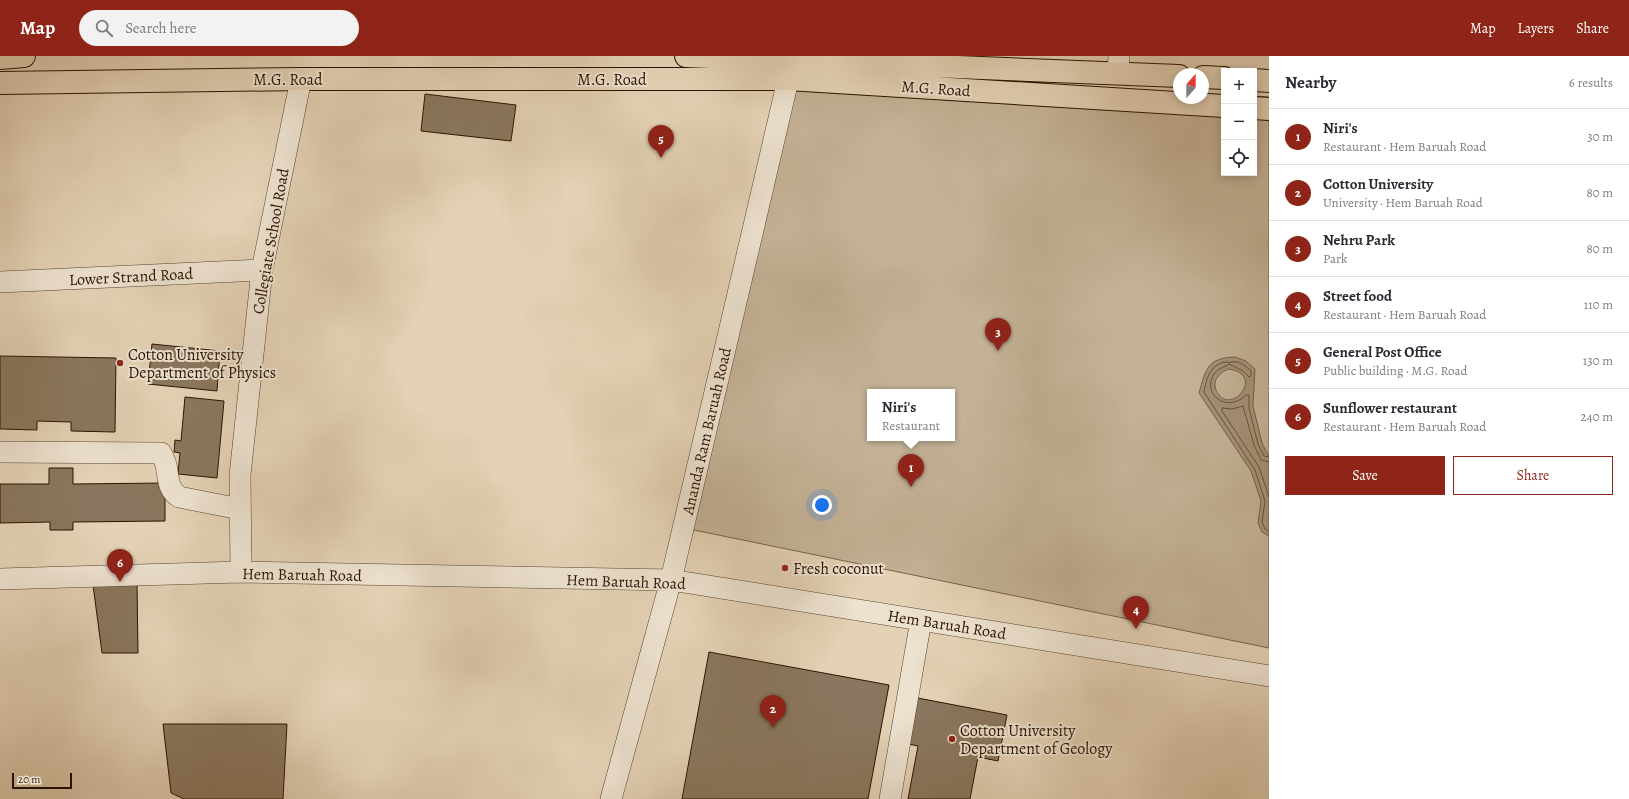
<!DOCTYPE html>
<html lang="en">
<head>
<meta charset="utf-8">
<style>
  :root { --surface:#fff; --page:#f2f2f3; --text:#2b2b33; --muted:#7c7c81; --line:#e1e1e2; --accent:#8f2418 }
  body { margin:0; font-family:Alegreya,serif; background:var(--page); color:var(--text) }
  .controls { position:absolute; right:12px; top:12px; display:grid; overflow:hidden; border-radius:0px; box-shadow:0 2px 10px #0003 }
  .controls button { width:36px; height:36px; display:grid; place-items:center; padding:0; border:0; border-bottom:1px solid var(--line); background:var(--surface); color:var(--text); font:20px sans-serif }
  .compass { position:absolute; left:1173px; top:12px; width:36px; height:36px; border-radius:50%; background:var(--surface); box-shadow:0 2px 10px #0003; rotate:21deg }
  .scale { position:absolute; left:12px; bottom:10px; width:60px; box-sizing:border-box; padding-left:4px; border:2px solid #291401; border-top:0; font-size:11px; line-height:14px; white-space:nowrap; color:#291401; -webkit-text-stroke:3px #ede2d0; paint-order:stroke }
  .you { position:absolute; left:822px; top:449px; width:14px; height:14px; margin:-10px; border:3px solid #fff; border-radius:50%; background:#1a73e8; box-shadow:0 0 0 6px #1a73e833 }
  .badge { display:grid; place-items:center; width:26px; height:26px; border-radius:50%; background:var(--accent); color:#fff; font-size:13px; font-weight:700 }
  .pin { position:absolute; translate:-50% -33px; filter:drop-shadow(0 1px 2px #0008) }
  .pin::after { content:''; position:absolute; top:21px; width:14px; height:12px; background:inherit; clip-path:polygon(0 0,100% 0,50% 100%) }
  .popup { position:absolute; left:867px; top:333px; width:88px; height:52px; box-sizing:border-box; display:grid; place-content:center; border-radius:0px; background:var(--surface); filter:drop-shadow(0 1px 3px #0005); font-size:13px; white-space:nowrap; color:var(--muted) }
  .popup b { font-size:15px; color:var(--text) }
  .popup::after { content:''; position:absolute; left:50%; top:100%; margin-left:-8px; border:8px solid transparent; border-top-color:var(--surface) }
  .list { margin:0; padding:0; list-style:none }
  h2 { display:flex; justify-content:space-between; align-items:center; height:52px; margin:0; padding:0 16px; font-size:17px }
  h2 small { font-size:13px; font-weight:400; color:var(--muted) }
  .list li { display:grid; grid-template-columns:26px 1fr auto; gap:12px; align-items:center; box-sizing:border-box; height:56px; padding:0 16px; border-top:1px solid var(--line) }
  .list b { display:block; font-size:15px; white-space:nowrap }
  .list p { margin:0; font-size:13px; white-space:nowrap; color:var(--muted) }
  .list em { font-size:13px; font-style:normal; color:var(--muted) }
  .actions { display:flex; gap:8px; padding:12px 16px }
  .actions a { flex:1; padding:9px 0; border:1px solid var(--accent); border-radius:0px; text-align:center; font-size:14px; color:var(--accent) }
  .actions .main { background:var(--accent); color:#fff }
  .icon { flex:none; width:22px; height:22px; fill:none; stroke:currentColor; stroke-width:2; stroke-linecap:round; stroke-linejoin:round }
  .map { position:relative; flex:none; width:1269px; height:743px; overflow:hidden }
  header { display:flex; align-items:center; gap:24px; box-sizing:border-box; height:56px; padding:0 20px; background:var(--accent); color:#fff }
  header strong { font-size:19px }
  nav { display:flex; gap:22px; margin-inline-start:auto; font-size:14px }
  .search { width:280px; height:36px; background:var(--page); display:flex; align-items:center; gap:10px; box-sizing:border-box; padding:0 14px; border-radius:22px; color:var(--muted); font-size:15px }
  main { display:flex }
  aside { flex:1; background:var(--surface) }
  .map>svg:first-child { display:block }
  .green { fill:#c4b297; stroke:#76634c; fill-rule:evenodd }
  .water { fill:#a49178; stroke:#735f48; fill-rule:evenodd }
  .lines { fill:none; stroke-linecap:round; stroke-linejoin:round }
  .shore { stroke:#66523c; stroke-width:1 }
  .building { fill:#8a775f; stroke:#291401 }
  .minor-casing { stroke:#58442e; stroke-width:22 }
  .major-casing { stroke:#291401; stroke-width:24 }
  .minor { stroke:#ede2d0; stroke-width:21 }
  .major { stroke:#e4d2b6; stroke-width:22 }
  .poi-dot { fill:#8f2418; stroke:#ede2d0; stroke-width:1.5 }
  .labels { text-anchor:middle; stroke-width:4; stroke-linejoin:round; paint-order:stroke }
  .street-label { font-size:16px; fill:#291401; stroke:#ede2d0 }
  .poi-label { font-size:16px; fill:#291401; stroke:#ede2d0; text-anchor:start }
</style>
</head>
<body>
<header>
<strong>Map</strong>
<div class="search"><svg class="icon" aria-label="search" viewBox="0 0 24 24"><circle cx="10" cy="10" r="6"/><path d="M15 15l6 6"/></svg>Search here</div>
<nav><a>Map</a><a>Layers</a><a>Share</a></nav>
</header>
<main>
<div class="map">
<svg width="1269" height="743" viewBox="0 0 1269 743">
  <rect width="100%" height="100%" fill="#e4d2b6"/>
  <filter id="stains"><feTurbulence type="fractalNoise" baseFrequency=".005" numOctaves="4"/><feColorMatrix values="0 0 0 0 .2 0 0 0 0 .09 0 0 0 0 .02 0 0 0 .5 -.17"/></filter>
  <radialGradient id="worn" r=".72"><stop offset=".6" stop-color="#630" stop-opacity="0"/><stop offset="1" stop-color="#630" stop-opacity=".3"/></radialGradient>
  <path class="green" d="M788,23L1224,39V117H1254V40L1269,41V592L689,473ZM870,336H952V382H870Z"/>
  <path class="water" d="M1235,301L1246,305L1255,313L1253,350L1262,387L1269,401V480L1262,476L1258,467L1261,445L1251,415L1199,337C1206,313 1207,302 1235,301ZM1229,313C1267,319 1229,363 1216,334C1212,324 1220,316 1229,313Z"/>
  <g class="lines">
    <path class="shore" d="M1269,401L1264,400L1258,388L1249,352V339H1246C1227,358 1201,338 1214,318C1218,312 1224,312 1229,308L1243,315L1249,321L1251,320V315C1245,309 1237,303 1229,307L1228,306C1211,306 1206,323 1204,336L1255,414L1265,445L1262,466L1265,473L1269,476
      M1269,406L1261,404L1254,389L1243,350L1232,353L1222,352V355L1259,411L1269,441"/>
  </g>
  <path class="building" d="M425,38L516,49L511,85L421,75Z
    M152,288L220,295L217,335L148,328Z
    M0,300L116,302L115,376L71,375V366L37,365V374L0,373Z
    M185,341L224,345L217,422L178,418L180,397L174,396L175,384L181,385Z
    M49,412H73V428L165,427V465L73,466V474H50V466L0,467V428H49Z
    M137,527L138,597H102L93,529Z
    M709,596L889,629L868,743H682Z
    M907,640L1007,659L998,705L978,701L970,743H908L918,690L898,686Z
    M163,668H287L283,743H184L171,737Z"/>
  <g class="lines">
    <defs>
      <path id="minor" d="M1118,17L1119,0
        M0,226L262,214
        M0,396L161,397C163,401 165,405 166,409C169,423 167,432 179,441L240,453
        M241,516L240,419L262,214L301,23
        M0,523L241,516L671,524L1269,620
        M611,743L671,524L788,24L789,5
        M890,743L921,564"/>
      <path id="major" d="M686,0L1179,20
        M0,2L24,0
        M1203,21L1224,22
        M1254,24L1269,25
        M0,27L301,23H788L1224,50
        M1254,52L1269,53"/>
    </defs>
    <use href="#minor" class="minor-casing"/>
    <use href="#major" class="major-casing"/>
    <use href="#minor" class="minor"/>
    <use href="#major" class="major"/>
  </g>
  <g class="poi-dot">
    <circle cx="120" cy="307" r="4"/>
    <circle cx="785" cy="512" r="4"/>
    <circle cx="952" cy="683" r="4"/>
  </g>
  <g class="labels">
    <g class="street-label">
      <text x="288" y="29">M.G. Road</text>
      <text x="612" y="29">M.G. Road</text>
      <text transform="translate(936 32) rotate(4)" y="6">M.G. Road</text>
      <text transform="translate(270 185) rotate(-80)" y="6">Collegiate School Road</text>
      <text transform="translate(131 220) rotate(-3)" y="6">Lower Strand Road</text>
      <text transform="translate(706 375) rotate(-77)" y="6">Ananda Ram Baruah Road</text>
      <text transform="translate(302 518) rotate(1)" y="6">Hem Baruah Road</text>
      <text transform="translate(626 525) rotate(2)" y="6">Hem Baruah Road</text>
      <text transform="translate(947 568) rotate(9)" y="6">Hem Baruah Road</text>
    </g>
    <g class="poi-label">
      <text x="128" y="304">Cotton University<tspan x="128" dy="18">Department of Physics</tspan></text>
      <text x="793" y="518">Fresh coconut</text>
      <text x="960" y="680">Cotton University<tspan x="960" dy="18">Department of Geology</tspan></text>
    </g>
  </g>
  <rect width="100%" height="100%" filter="url(#stains)"/>
  <rect width="100%" height="100%" fill="url(#worn)"/>
</svg>
<div class="controls">
<button>+</button>
<button>−</button>
<button><svg class="icon" aria-label="locate" viewBox="0 0 24 24"><circle cx="12" cy="12" r="6"/><path d="M12 2v4M12 18v4M2 12h4M18 12h4"/></svg></button>
</div>
<svg class="compass" viewBox="-18 -18 36 36"><path d="M0-13l5 13h-10z" fill="#e53935"/><path d="M0 13l5-13h-10z" fill="#7c7c81"/></svg>
<div class="scale">20 m</div>
<div class="you"></div>
<div class="pin badge" style="left:911px;top:431px">1</div>
<div class="popup"><b>Niri's</b>Restaurant</div>
<div class="pin badge" style="left:773px;top:672px">2</div>
<div class="pin badge" style="left:998px;top:295px">3</div>
<div class="pin badge" style="left:1136px;top:573px">4</div>
<div class="pin badge" style="left:661px;top:102px">5</div>
<div class="pin badge" style="left:120px;top:526px">6</div>
</div>
<aside>
<h2>Nearby<small>6 results</small></h2>
<ul class="list">
<li><span class="badge">1</span><div><b>Niri's</b><p>Restaurant · Hem Baruah Road</p></div><em>30 m</em></li>
<li><span class="badge">2</span><div><b>Cotton University</b><p>University · Hem Baruah Road</p></div><em>80 m</em></li>
<li><span class="badge">3</span><div><b>Nehru Park</b><p>Park</p></div><em>80 m</em></li>
<li><span class="badge">4</span><div><b>Street food</b><p>Restaurant · Hem Baruah Road</p></div><em>110 m</em></li>
<li><span class="badge">5</span><div><b>General Post Office</b><p>Public building · M.G. Road</p></div><em>130 m</em></li>
<li><span class="badge">6</span><div><b>Sunflower restaurant</b><p>Restaurant · Hem Baruah Road</p></div><em>240 m</em></li>
</ul>
<div class="actions"><a class="main">Save</a><a>Share</a></div>
</aside>
</main>
</body>
</html>
